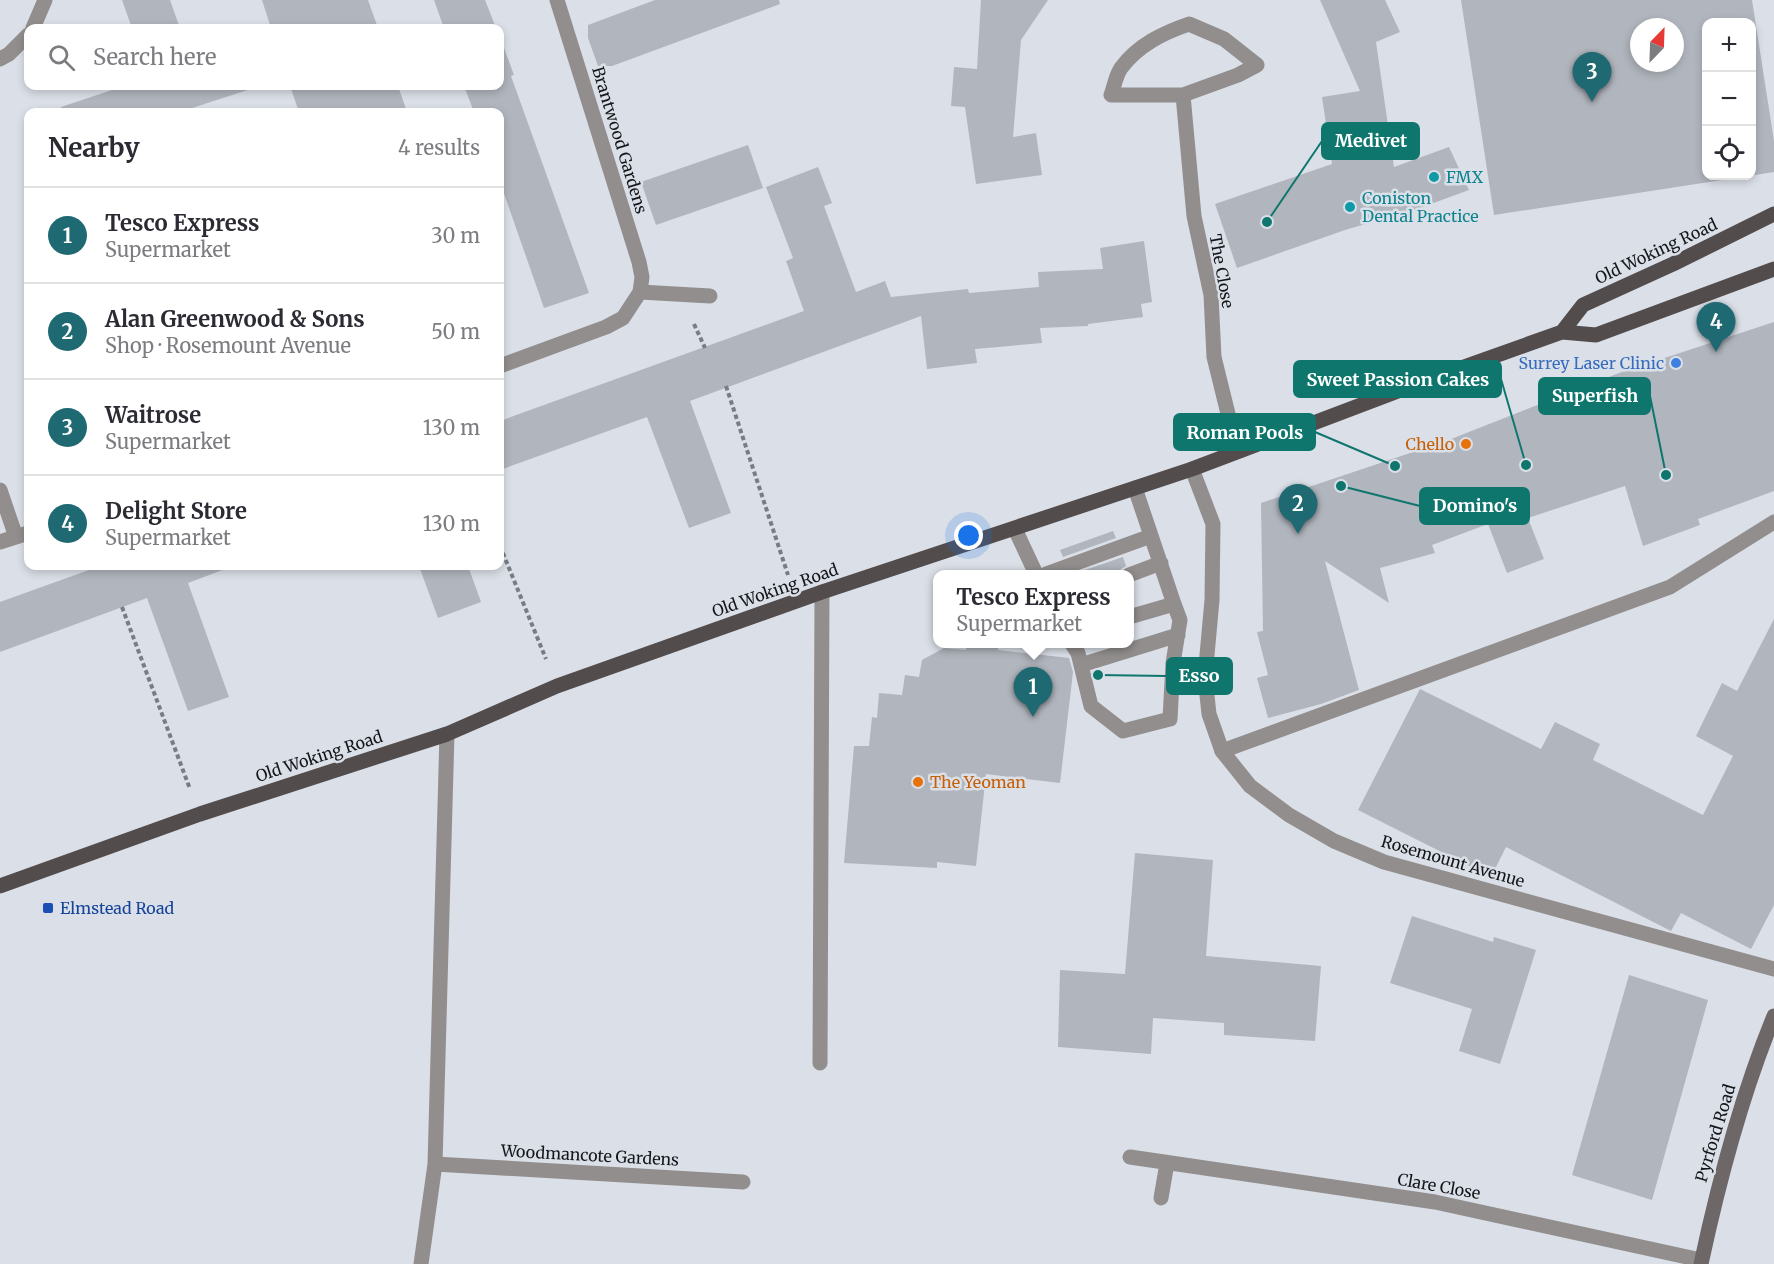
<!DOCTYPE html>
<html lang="en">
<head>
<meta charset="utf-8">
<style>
  :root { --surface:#fff; --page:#f2f2f3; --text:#2b2b33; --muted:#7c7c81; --line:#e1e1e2; --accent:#1f6973 }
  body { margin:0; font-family:Merriweather,serif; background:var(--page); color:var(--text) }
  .controls { position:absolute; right:18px; top:18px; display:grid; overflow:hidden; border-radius:12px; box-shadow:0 3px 9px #0003 }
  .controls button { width:54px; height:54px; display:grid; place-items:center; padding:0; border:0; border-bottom:2px solid var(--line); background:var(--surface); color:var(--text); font:30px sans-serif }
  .compass { position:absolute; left:1630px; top:18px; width:54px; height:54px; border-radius:50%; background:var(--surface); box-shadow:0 3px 9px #0003; rotate:23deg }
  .you { position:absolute; left:969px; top:536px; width:21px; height:21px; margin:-15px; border:4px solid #fff; border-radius:50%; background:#1a73e8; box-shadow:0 0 0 9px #1a73e833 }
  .badge { display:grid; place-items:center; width:39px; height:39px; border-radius:50%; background:var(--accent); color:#fff; font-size:20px; font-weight:700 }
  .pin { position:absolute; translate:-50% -50px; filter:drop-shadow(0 2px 3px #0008) }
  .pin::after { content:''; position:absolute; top:32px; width:21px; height:18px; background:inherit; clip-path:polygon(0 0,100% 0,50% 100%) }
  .popup { position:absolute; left:933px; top:570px; width:201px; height:78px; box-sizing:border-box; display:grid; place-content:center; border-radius:12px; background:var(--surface); filter:drop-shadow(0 2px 4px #0005); font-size:20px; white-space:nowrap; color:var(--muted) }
  .popup b { font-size:22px; color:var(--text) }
  .popup::after { content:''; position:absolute; left:50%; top:100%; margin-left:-12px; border:12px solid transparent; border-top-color:var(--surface) }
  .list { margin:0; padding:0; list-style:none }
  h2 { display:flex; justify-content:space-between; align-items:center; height:78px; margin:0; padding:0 24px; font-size:26px }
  h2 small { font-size:20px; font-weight:400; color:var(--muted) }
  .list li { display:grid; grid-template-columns:39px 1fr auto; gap:18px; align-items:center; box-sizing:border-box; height:96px; padding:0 24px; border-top:2px solid var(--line) }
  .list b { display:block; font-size:22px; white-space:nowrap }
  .list p { margin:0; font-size:20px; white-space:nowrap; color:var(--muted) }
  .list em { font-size:20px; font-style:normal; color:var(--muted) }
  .icon { flex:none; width:33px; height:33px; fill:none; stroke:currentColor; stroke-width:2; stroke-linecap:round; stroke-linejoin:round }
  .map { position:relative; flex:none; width:1774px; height:1264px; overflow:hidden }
  .search { position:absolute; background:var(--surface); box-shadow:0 3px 9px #0003; left:24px; top:24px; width:480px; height:66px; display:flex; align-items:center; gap:15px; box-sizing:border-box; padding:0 21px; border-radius:12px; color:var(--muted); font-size:22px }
  .panel { position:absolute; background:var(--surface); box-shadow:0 3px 9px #0003; left:24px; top:108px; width:480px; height:462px; border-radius:12px }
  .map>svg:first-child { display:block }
  .building { fill:#b1b5bd; fill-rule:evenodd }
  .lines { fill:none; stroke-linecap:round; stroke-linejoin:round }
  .path { stroke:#797d83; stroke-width:4; stroke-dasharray:4.5 3; stroke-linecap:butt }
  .lane { stroke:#928e8e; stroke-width:15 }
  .street { stroke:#928e8e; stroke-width:15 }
  .secondary { stroke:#6d6768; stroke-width:15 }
  .primary { stroke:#534c4d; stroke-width:15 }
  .culture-dot { fill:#0f9aa8; stroke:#dbe0e8; stroke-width:2 }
  .shop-dot { fill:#3f7fe0; stroke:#dbe0e8; stroke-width:2 }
  .food-dot { fill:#e8710a; stroke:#dbe0e8; stroke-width:2 }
  .transit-dot { fill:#1a4fb4; stroke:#dbe0e8; stroke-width:2 }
  .labels { text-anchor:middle; stroke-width:5; stroke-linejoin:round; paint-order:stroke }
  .street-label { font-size:16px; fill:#141619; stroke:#dbe0e8 }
  .culture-label { font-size:16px; fill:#0d838f; stroke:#dbe0e8; text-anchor:start }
  .shop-label { font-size:16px; fill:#366cbe; stroke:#dbe0e8; text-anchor:end }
  .food-label { font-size:16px; fill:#c56008; stroke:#dbe0e8; text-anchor:end }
  .transit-label { font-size:16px; fill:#164399; stroke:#dbe0e8; text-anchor:start }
  .leader { fill:none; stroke:#0f766e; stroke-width:2 }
  .callout-dot { fill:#0f766e; stroke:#dbe0e8; stroke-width:2 }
  .callout { fill:#0f766e; stroke:#0f766e; stroke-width:2 }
  .callout-label { font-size:18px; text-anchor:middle; font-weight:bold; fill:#fff }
</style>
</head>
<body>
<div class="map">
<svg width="1774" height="1264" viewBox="0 0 1774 1264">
  <rect width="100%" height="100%" fill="#dbe0e8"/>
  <path class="building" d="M122,0H170L180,28H132Z
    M262,0H368L378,28H271Z
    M434,0H485L496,28H444Z
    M655,0H779L780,4L612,66H598L588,38V25Z
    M981,0H1048L1021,40L1013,137L1036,133L1042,175L976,184L965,107L951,106L954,67L977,69Z
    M1320,0H1385L1400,32L1376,42L1394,167L1449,147L1469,190L1420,208L1345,230L1237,268L1215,204L1332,164L1322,97L1360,91Z
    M1461,0H1752L1774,141V172L1494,215ZM1707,22H1752V176H1707ZM1639,27H1675V63H1639Z
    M500,37L514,75L511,76L589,293L544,308L500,182V112H474L464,86H500Z
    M124,86H260L180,112H62L61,107Z
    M290,86H398L407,112H299Z
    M748,145L763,188L656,225L641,182Z
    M818,167L832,203L824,206L856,292L885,281L891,297L968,289L969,293L1039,287L1038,272L1103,269L1100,248L1144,241L1152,302L1141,304L1143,317L1088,324V326L1040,328L1042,343L975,349L977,363L927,369L921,316L690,401L731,513L689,528L647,417L500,470V421L804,311L786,261L793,258L766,187Z
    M1774,322V491L1698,519L1700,525L1643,546L1625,486L1528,518L1544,559L1507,573L1488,524L1432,545L1435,553L1380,568L1389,603L1325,561L1359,690L1321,704L1268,718L1257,678L1268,675L1257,632L1263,631L1261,503L1446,441L1619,373Z
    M1113,531L1116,538L1063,557L1060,550Z
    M1123,557L1126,566L1121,569L1119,574H1073Z
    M100,566H224L225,569L188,583L229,697L188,711L147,598L0,652V602Z
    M419,566H468L481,602L438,618Z
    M1774,619V905L1751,949L1681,913L1671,931L1506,847L1491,877L1358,810L1420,689L1541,749L1555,722L1600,744L1593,760L1703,815L1733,756L1696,736L1722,683L1737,691Z
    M967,644H998V650L1069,658L1073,672L1060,783L986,774L976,866L937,862V868L844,863L854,746H869L872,717L877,718L879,693L902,695L905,675L919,677L922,660L944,648L966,650Z
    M1135,853L1213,860L1206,956L1321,966L1315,1041L1224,1035V1023L1153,1018L1151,1054L1058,1047L1060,970L1125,974Z
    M1412,916L1493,942L1494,937L1536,950L1500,1064L1459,1051L1472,1009L1390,983Z
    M1629,975L1708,1000L1652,1200L1572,1175Z"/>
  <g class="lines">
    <path class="path" d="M694,324L705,348
      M726,386L788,575
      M500,546L546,659
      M122,607L190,789"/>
    <path class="lane" d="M640,292L710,296
      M1015,529L1036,574
      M1046,574L1151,536
      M1129,575L1161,563
      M1129,617L1174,604L1135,488
      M1072,644L1078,653L1091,706L1123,731L1170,719L1173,663L1180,620L1174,604
      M1081,665L1178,635
      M1222,751L1670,587L1774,522
      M820,1063L822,592"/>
    <path class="street" d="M33,28L45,0
      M0,59L9,54L28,35
      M1183,95L1238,75L1257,65L1224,39L1189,24C1163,33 1138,45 1121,68C1116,75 1114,87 1111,95H1183L1194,216L1211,295L1214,357L1232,430L1242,450
      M500,366L606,327L623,318L640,292L642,277L639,262L557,0
      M1192,469L1213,524L1212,600L1205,677L1209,714L1222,751L1250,786L1289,815L1334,841L1384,862L1774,969
      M0,490L16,537
      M0,542L28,533
      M1130,1157L1435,1202L1701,1260
      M435,1164L743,1182
      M1161,1198L1167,1163
      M421,1264L435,1164L447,734"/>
    <path class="secondary" d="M1701,1264C1719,1180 1741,1096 1774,1016"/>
    <path class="primary" d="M1562,332L1583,305L1673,264L1774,214
      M0,886L200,814L447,734L557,686L822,592L1192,469L1419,383L1562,332L1596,335L1774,269"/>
  </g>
  <g class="culture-dot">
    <circle cx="1434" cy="177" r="6"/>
    <circle cx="1350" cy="207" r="6"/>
  </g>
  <circle class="shop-dot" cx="1676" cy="363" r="6"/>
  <g class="food-dot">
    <circle cx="1466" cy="444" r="6"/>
    <circle cx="918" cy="782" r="6"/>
  </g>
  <rect class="transit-dot" x="42" y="902" width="12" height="12" rx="3"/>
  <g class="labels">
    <g class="street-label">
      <text transform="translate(620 140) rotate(73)" y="6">Brantwood Gardens</text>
      <text transform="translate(1656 251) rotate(-25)" y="6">Old Woking Road</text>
      <text transform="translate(1222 271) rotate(80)" y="6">The Close</text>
      <text transform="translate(775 590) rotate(-19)" y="6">Old Woking Road</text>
      <text transform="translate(319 756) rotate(-18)" y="6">Old Woking Road</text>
      <text transform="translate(1453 861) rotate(16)" y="6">Rosemount Avenue</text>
      <text transform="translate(1715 1133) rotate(-73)" y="6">Pyrford Road</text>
      <text transform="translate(590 1155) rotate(3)" y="6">Woodmancote Gardens</text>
      <text transform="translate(1439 1186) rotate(10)" y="6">Clare Close</text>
    </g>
    <g class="culture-label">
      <text x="1446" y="183">FMX</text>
      <text x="1362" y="204">Coniston<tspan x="1362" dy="18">Dental Practice</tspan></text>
    </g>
    <g class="shop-label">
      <text x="1664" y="369">Surrey Laser Clinic</text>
    </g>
    <g class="food-label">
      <text x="1454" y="450">Chello</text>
      <text x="930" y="788" text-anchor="start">The Yeoman</text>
    </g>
    <g class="transit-label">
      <text x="60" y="914">Elmstead Road</text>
    </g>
  </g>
  <path class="leader" d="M1267 222L1322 141M1526 465L1501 379M1666 475L1650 396M1395 466L1315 432M1341 486L1420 506M1098 675L1167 676"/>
  <g class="callout-dot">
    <circle cx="1267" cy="222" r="6"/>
    <circle cx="1526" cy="465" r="6"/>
    <circle cx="1666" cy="475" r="6"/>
    <circle cx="1395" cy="466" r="6"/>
    <circle cx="1341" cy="486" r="6"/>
    <circle cx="1098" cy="675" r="6"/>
  </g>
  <g class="callout">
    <rect x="1322" y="123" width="97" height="36" rx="6"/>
    <rect x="1294" y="361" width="207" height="36" rx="6"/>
    <rect x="1539" y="378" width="111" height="36" rx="6"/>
    <rect x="1174" y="414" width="141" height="36" rx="6"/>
    <rect x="1420" y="488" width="109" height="36" rx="6"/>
    <rect x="1167" y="658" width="65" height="36" rx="6"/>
  </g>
  <g class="callout-label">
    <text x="1371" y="147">Medivet</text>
    <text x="1398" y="386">Sweet Passion Cakes</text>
    <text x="1595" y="402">Superfish</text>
    <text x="1245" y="439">Roman Pools</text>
    <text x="1475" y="512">Domino's</text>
    <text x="1199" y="682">Esso</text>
  </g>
</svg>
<div class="controls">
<button>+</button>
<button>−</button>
<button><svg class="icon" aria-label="locate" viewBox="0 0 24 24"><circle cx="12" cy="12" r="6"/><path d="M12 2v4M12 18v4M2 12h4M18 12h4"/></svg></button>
</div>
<svg class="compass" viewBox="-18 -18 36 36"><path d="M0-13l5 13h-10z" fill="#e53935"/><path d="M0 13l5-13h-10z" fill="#7c7c81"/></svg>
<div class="you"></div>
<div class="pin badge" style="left:1033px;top:717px">1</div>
<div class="popup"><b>Tesco Express</b>Supermarket</div>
<div class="pin badge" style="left:1298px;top:534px">2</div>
<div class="pin badge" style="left:1592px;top:102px">3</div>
<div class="pin badge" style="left:1716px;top:352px">4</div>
<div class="search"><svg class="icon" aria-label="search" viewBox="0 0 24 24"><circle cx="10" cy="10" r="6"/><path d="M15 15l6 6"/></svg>Search here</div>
<section class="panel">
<h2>Nearby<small>4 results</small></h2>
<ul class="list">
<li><span class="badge">1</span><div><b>Tesco Express</b><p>Supermarket</p></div><em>30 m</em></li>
<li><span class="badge">2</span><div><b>Alan Greenwood &amp; Sons</b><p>Shop · Rosemount Avenue</p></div><em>50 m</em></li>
<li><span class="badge">3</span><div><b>Waitrose</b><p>Supermarket</p></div><em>130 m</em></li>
<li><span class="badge">4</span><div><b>Delight Store</b><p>Supermarket</p></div><em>130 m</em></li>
</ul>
</section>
</div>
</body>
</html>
